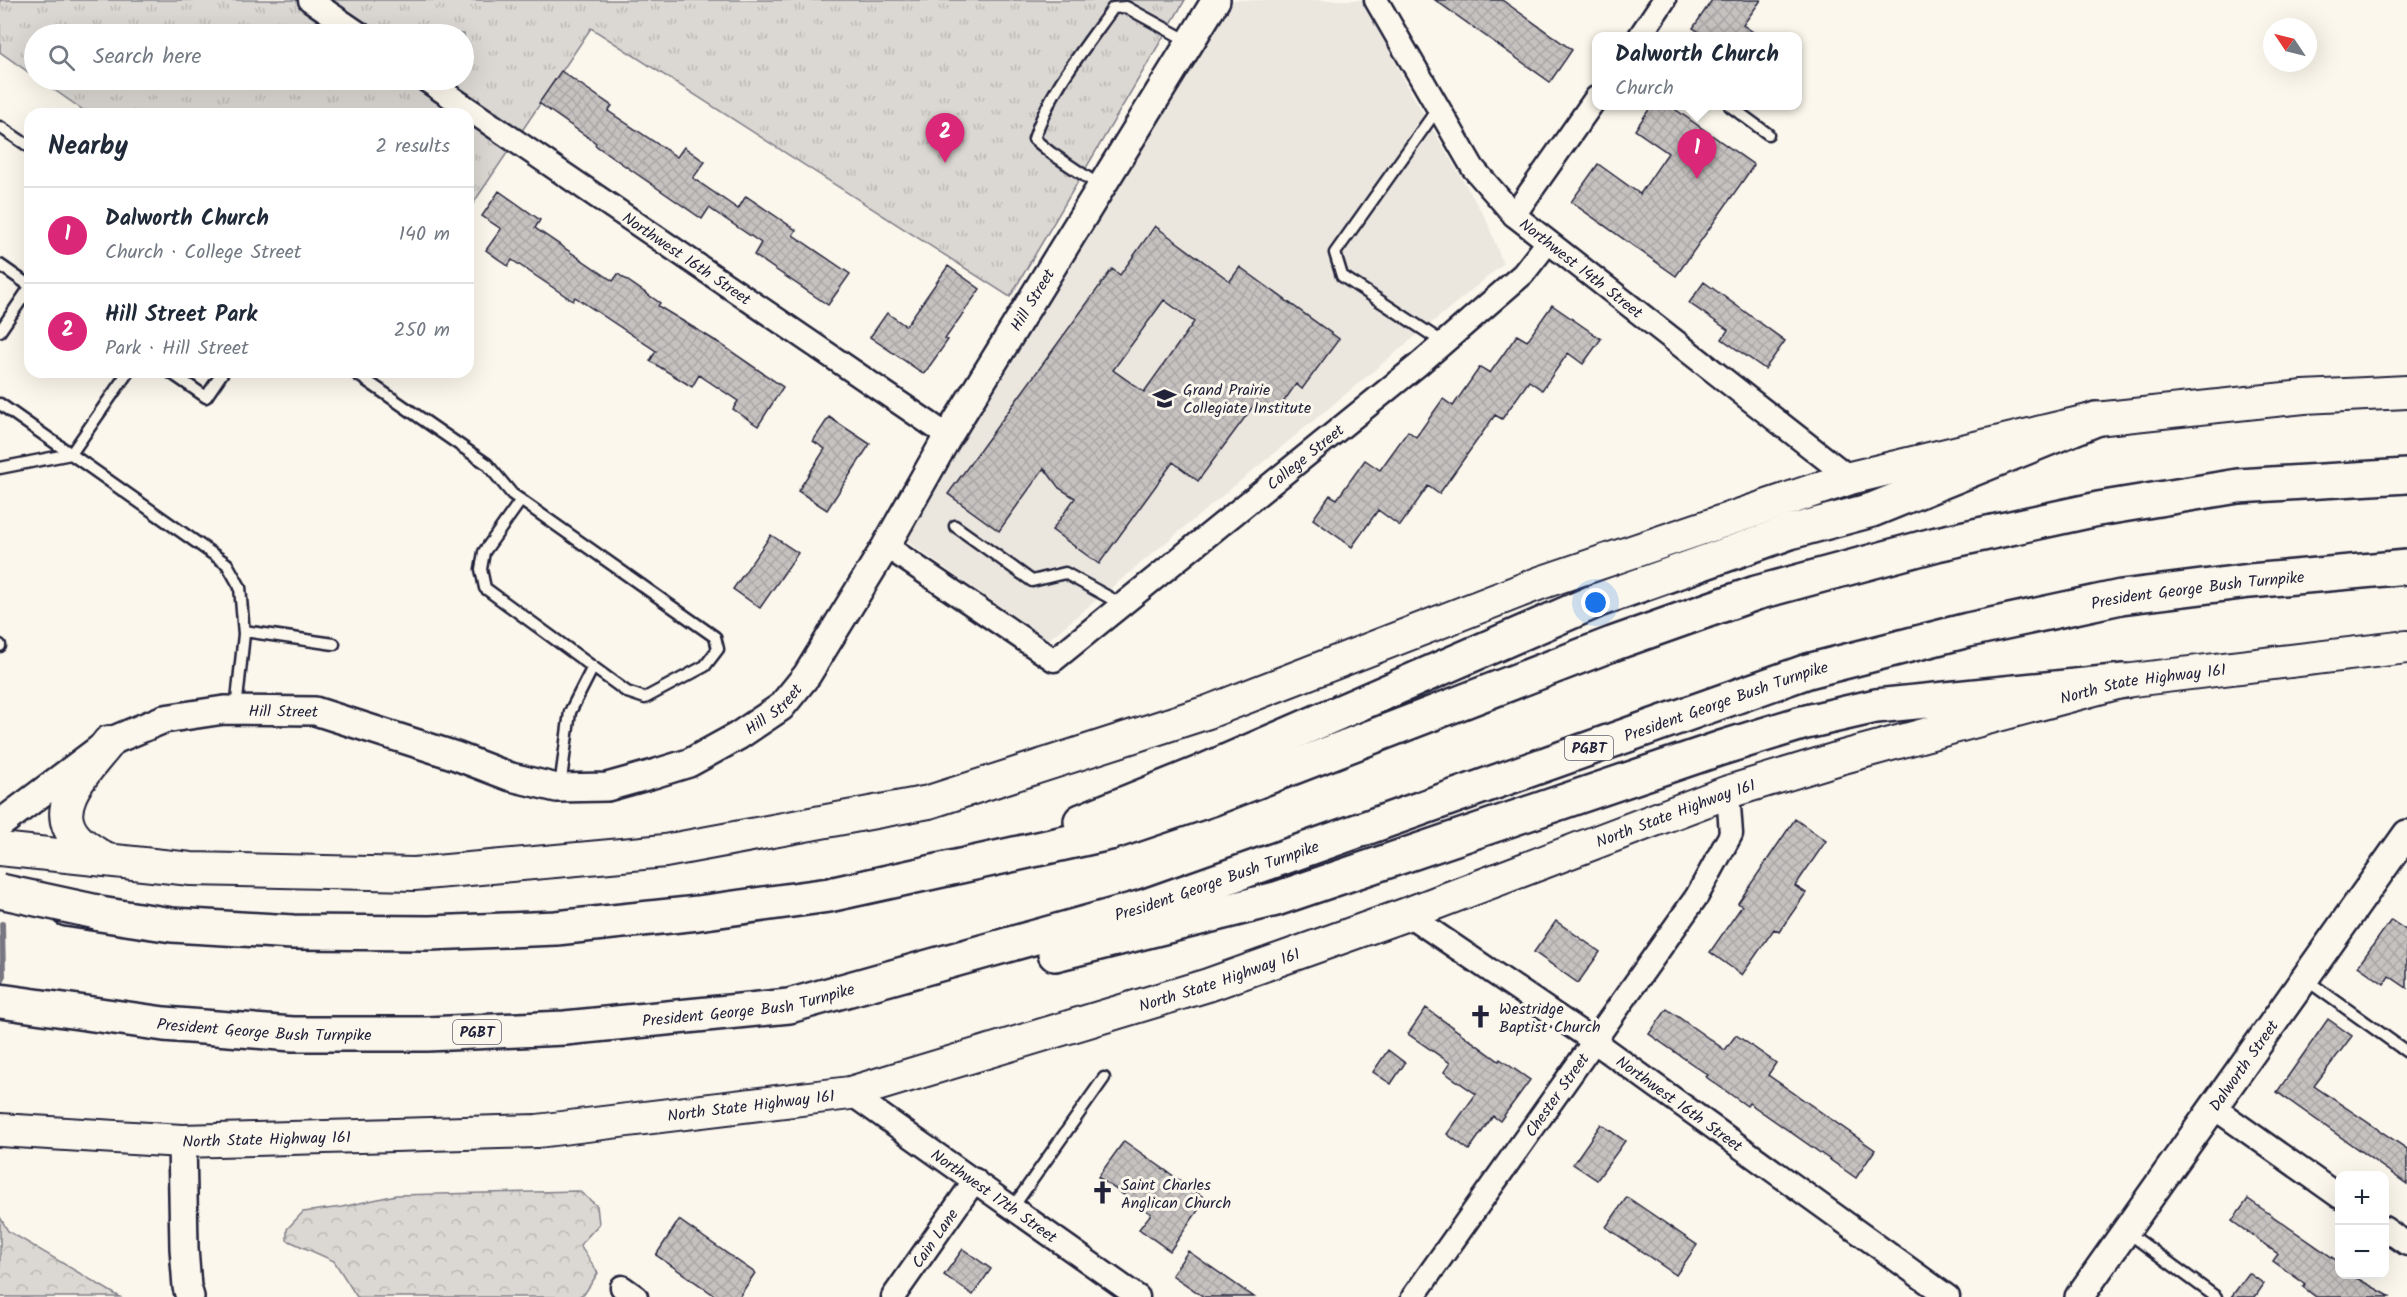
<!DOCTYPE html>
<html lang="en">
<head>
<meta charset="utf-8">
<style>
  :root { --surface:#fff; --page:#f6f6f7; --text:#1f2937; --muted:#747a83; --line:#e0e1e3; --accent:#db2777 }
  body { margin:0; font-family:Kalam,sans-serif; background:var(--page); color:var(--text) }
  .controls { position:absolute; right:18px; bottom:18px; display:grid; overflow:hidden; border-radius:12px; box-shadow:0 6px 24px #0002 }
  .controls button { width:54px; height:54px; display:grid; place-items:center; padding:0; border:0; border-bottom:2px solid var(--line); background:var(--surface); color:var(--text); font:30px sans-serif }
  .compass { position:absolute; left:2263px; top:18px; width:54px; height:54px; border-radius:50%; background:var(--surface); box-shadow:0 6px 24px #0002; rotate:305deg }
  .you { position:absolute; left:1596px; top:603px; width:21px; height:21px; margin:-15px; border:4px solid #fff; border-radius:50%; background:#1a73e8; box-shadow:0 0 0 9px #1a73e833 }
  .badge { display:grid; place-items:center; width:39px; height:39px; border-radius:50%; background:var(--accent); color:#fff; font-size:20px; font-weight:700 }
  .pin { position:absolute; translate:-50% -50px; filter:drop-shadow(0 2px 3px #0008) }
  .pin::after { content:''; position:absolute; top:32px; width:21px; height:18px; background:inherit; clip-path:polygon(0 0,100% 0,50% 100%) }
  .popup { position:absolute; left:1592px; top:32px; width:210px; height:78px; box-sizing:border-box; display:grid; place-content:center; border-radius:12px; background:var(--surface); filter:drop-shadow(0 2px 4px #0005); font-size:20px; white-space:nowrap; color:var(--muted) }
  .popup b { font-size:22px; color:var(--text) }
  .popup::after { content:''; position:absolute; left:50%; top:100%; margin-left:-12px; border:12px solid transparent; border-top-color:var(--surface) }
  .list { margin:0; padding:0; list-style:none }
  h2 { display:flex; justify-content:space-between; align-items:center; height:78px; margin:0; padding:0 24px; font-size:26px }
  h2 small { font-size:20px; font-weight:400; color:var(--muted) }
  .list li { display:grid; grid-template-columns:39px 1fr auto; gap:18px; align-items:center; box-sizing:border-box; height:96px; padding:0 24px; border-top:2px solid var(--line) }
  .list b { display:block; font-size:22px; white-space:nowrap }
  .list p { margin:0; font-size:20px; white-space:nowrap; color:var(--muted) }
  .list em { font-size:20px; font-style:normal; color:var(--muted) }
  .icon { flex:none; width:33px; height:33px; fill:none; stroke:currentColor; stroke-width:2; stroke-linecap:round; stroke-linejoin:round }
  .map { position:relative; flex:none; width:2407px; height:1297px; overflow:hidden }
  .search { position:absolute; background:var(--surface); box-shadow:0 6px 24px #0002; left:24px; top:24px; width:450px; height:66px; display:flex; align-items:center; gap:15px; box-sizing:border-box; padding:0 21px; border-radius:33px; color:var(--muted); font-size:22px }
  .panel { position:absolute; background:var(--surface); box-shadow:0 6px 24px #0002; left:24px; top:108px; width:450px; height:270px; border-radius:18px }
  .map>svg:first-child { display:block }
  .built { fill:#ebe7df }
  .grass { fill:url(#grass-tufts); stroke:#7e7d87; stroke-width:1.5 }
  .forest { fill:url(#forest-crowns); stroke:#7e7d87; stroke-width:1.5 }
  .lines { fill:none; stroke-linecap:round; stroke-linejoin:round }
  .stream { stroke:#787681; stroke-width:6 }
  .building { fill:url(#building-cross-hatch); stroke:#22223b; stroke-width:1.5; fill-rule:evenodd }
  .service-casing { stroke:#22223b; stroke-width:15 }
  .minor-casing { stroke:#22223b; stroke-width:27 }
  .tertiary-casing { stroke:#22223b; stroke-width:32 }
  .secondary-casing { stroke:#22223b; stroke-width:36 }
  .motorway-casing { stroke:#22223b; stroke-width:38 }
  .service { stroke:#fbf7ec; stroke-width:10 }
  .minor { stroke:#fbf7ec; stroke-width:22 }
  .tertiary { stroke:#fbf7ec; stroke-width:27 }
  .secondary { stroke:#fbf7ec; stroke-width:32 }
  .motorway { stroke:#fbf7ec; stroke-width:33 }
  .motorway-bridge-casing { stroke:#22223b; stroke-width:38; stroke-linecap:butt }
  .motorway-bridge { stroke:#fbf7ec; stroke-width:33 }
  .labels { text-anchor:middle; stroke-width:6; stroke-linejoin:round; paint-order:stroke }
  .shield { fill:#fbf7ec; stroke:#636270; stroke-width:1.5 }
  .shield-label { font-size:15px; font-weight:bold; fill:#22223b }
  .street-label { font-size:16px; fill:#22223b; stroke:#fbf7ec }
  .poi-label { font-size:16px; fill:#22223b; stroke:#fbf7ec; text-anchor:start }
</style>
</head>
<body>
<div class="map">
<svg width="2407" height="1297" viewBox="0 0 2407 1297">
  <defs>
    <pattern id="grass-tufts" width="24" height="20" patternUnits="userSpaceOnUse" patternTransform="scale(1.5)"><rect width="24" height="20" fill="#dbd8d3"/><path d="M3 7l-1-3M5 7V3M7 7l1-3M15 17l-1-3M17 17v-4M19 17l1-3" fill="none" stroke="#bcb9b6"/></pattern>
    <pattern id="forest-crowns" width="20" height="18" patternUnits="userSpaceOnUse" patternTransform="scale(1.5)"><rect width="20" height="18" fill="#dbd8d3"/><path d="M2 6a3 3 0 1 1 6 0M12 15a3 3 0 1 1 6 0" fill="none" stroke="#bcb9b6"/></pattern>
    <pattern id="building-cross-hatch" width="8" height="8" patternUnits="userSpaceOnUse" patternTransform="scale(1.5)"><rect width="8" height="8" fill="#c6c2c0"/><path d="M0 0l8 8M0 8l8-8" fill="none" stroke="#aaa6a6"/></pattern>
  </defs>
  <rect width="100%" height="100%" fill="#fbf7ec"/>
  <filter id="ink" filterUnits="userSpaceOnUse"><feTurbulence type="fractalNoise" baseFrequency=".0167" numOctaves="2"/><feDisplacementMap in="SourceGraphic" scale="12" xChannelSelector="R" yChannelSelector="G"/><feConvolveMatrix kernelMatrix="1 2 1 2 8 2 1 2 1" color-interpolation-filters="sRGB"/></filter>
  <g filter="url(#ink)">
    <path class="built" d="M1230,0H1364L1406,84L1487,221L1503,264L1048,640L909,543V531Z"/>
    <path class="grass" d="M0,0H1185L1010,297L591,28L468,211V114H89L40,80H464V34H34V76L0,52Z"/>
    <path class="forest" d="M579,1191L597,1206L599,1224L580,1245L598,1273L585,1293L578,1297H357L334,1261L287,1240V1229L303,1212L342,1207L396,1195Z
      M0,1217L8,1231L120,1297H0Z"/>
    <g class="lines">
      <path class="stream" d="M0,986L3,977L2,924"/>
    </g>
    <path class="building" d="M1435,0H1502L1572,50L1550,82Z
      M1712,0H1761L1743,25L1759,36H1705L1693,28Z
      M561,71L612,106L608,111L677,157L684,147L705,162L693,178L738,209L746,196L796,230L793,235L850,274L828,305L754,255L761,243L709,208L702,219L595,145L596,143L539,103Z
      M1652,105H1669L1754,165L1676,276L1571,202L1598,164L1640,194L1668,153L1635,130Z
      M499,191L540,220L535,228L613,281L618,274L660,303L658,306L719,343L783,387L758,426L733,409L738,401L699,375L692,387L650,361L656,351L575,297L573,301L512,260L508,266L486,250L501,229L482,216Z
      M1155,226L1230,281L1240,267L1339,339L1302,389L1296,384L1275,414L1257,401L1198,481L1173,462L1099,564L1052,530L1075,498L1059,488L1044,468L999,531L948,494L1112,269L1120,275ZM1164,300L1194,322L1144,392L1113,370Z
      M948,266L980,289L945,339L948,340L924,374L870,337L887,313L906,326Z
      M1704,282L1785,341L1765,369L1722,339L1728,330L1689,303Z
      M1552,305L1601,339L1583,364L1568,353L1542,390L1529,381L1502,419L1495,415L1439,494L1428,486L1400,526L1378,510L1352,547L1313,519L1330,495L1337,499L1365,460L1380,470L1408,431L1416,437L1443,399L1453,406L1480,367L1490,373L1517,335L1527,341Z
      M829,417L870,444L827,510L798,491L825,449L813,441Z
      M771,535L798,553L760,608L733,589Z
      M1795,819L1826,841L1795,886L1806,893L1779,932L1774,929L1742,975L1710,952L1742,906L1738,903Z
      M2391,920L2407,931V988L2389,976L2384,984L2358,966Z
      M1556,921L1600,952L1578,983L1534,952Z
      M1426,1008L1499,1061L1500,1059L1530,1080L1500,1121L1493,1116L1469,1150L1447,1134L1476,1094L1444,1072L1450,1063L1408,1034Z
      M1667,1009L1725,1050L1736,1035L1776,1063L1768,1075L1875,1150L1856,1178L1749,1103L1747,1106L1706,1077L1708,1075L1649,1034Z
      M2328,1019L2352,1036L2314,1086L2407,1149V1184L2277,1092Z
      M1388,1050L1405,1063L1391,1084L1373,1072Z
      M1601,1124L1625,1141L1597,1180L1573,1164Z
      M1124,1141L1206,1199L1170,1251L1139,1229L1151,1214L1098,1177Z
      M1627,1197L1697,1245L1676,1275L1606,1227Z
      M2248,1199L2340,1263V1275H2351L2391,1297H2316L2303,1287L2305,1284L2273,1261L2278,1254L2232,1221Z
      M679,1220L755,1273L739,1297H717L656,1255Z
      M963,1249L991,1269L973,1295L944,1275Z
      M1188,1251L1254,1297H1204L1172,1275Z
      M2249,1273L2264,1284L2255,1297H2231Z"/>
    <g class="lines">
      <defs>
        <path id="service" d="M1730,106L1768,134
          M1438,108L1335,253L1342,276L1444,343
          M0,127L30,147
          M1100,186L1051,153L1034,139C1049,91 1084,49 1113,8L1126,7L1190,42
          M0,265L30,286
          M0,331L30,287
          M170,372L206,397L223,372
          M354,372L487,464L512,494L715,637L718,649L705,666L645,698L627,692L485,588L481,569L484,552L521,500
          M0,404L227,564L240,587L244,634L236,710
          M0,468L71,454L128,372
          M955,526L1032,581L1065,573L1123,605
          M244,631L334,644
          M0,645V646
          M560,787L570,712L593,667
          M2305,979L2407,1052
          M1013,1207L1104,1078
          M2126,1231L2216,1297"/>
        <g id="minor">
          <path d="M310,0L360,34"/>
          <path id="s1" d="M1376,0L1473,168L1514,215L1850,478"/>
          <path d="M1640,36L1664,0"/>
          <path id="s2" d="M426,80L948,436"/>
          <path d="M1514,215L1596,98"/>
          <path id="s3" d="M886,546L1054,660L1418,365L1523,274L1548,242"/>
          <path id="s4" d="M1407,914L1595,1042L1948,1297"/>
          <path id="s5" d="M850,1093L1138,1297"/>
          <path d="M2213,1107L2340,1197"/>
          <path d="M2384,1228L2407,1244"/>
          <path d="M622,1287L636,1297"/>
          <path id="s6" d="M893,1297L975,1180"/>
          <path id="s7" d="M1413,1297L1697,896L1731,834L1728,792"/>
        </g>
        <g id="tertiary">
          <path id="s8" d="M0,824L109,742L164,719L224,710L315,711L456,756L511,777L557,788L607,787L650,775L689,763L738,736L781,707L807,675L886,546L948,436L1216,0"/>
          <path d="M182,1141L184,1248L187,1287L190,1297"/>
          <path id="s9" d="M2079,1297L2407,834"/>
        </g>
        <g id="secondary">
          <path d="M0,849L191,869L414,874L665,851L929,802L1208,712L1540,583L1850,478L2096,419L2304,397L2407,392"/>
          <path d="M106,860C96,853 84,847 76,838C47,805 90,767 109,742"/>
          <path id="s10" d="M0,1130L182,1141L537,1131L850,1093L1208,985L1407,914L1728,792L1843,757L2124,681L2407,647"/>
        </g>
        <g id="motorway">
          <path d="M1081,821L1202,772L1598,600L1790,532L1872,510L2096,419"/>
          <path d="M67,909L172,925L293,932L430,933L556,928L698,913L829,895L1110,833L1211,799L1612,644L1756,593L1937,544L2098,509L2238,486L2407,476"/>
          <path d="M1055,954L1276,899L1721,748L1802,723L1876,706L2124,681"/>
          <path id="s11" d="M0,1001L164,1024L293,1034H427L565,1028L789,1006L1143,907L1808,671L1968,630L2121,597L2250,581L2407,567"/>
        </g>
      </defs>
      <use href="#service" class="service-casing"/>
      <use href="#minor" class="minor-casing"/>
      <use href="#tertiary" class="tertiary-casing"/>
      <use href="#secondary" class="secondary-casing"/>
      <use href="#motorway" class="motorway-casing"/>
      <use href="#service" class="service"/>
      <use href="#minor" class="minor"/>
      <use href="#tertiary" class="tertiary"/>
      <use href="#secondary" class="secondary"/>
      <use href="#motorway" class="motorway"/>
      <defs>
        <path id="motorway-bridge" d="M0,891L97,912"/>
      </defs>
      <use href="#motorway-bridge" class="motorway-bridge-casing"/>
      <use href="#motorway-bridge" class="motorway-bridge"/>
    </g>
  </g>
  <defs>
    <symbol id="school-bare" viewBox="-9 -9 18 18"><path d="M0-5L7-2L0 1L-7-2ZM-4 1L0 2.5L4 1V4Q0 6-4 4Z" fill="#22223b" stroke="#fbf7ec" stroke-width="2.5" paint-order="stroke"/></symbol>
    <symbol id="church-bare" viewBox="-9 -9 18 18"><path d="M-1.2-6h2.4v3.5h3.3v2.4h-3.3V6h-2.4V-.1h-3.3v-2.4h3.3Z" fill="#22223b" stroke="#fbf7ec" stroke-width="2.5" paint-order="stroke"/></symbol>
  </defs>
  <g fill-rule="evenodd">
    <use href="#school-bare" x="1148" y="382" width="33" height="33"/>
    <use href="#church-bare" x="1464" y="1000" width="33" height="33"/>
    <use href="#church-bare" x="1086" y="1176" width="33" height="33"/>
  </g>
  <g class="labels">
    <g class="shield">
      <rect x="1565" y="736" width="48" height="24" rx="4.5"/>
      <rect x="453" y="1020" width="48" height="24" rx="4.5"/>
    </g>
    <g class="shield-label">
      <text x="1589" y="753">PGBT</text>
      <text x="477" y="1037">PGBT</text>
    </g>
    <g class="street-label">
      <text dy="6" stroke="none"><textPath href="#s2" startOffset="316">Northwest 16th Street</textPath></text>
      <text dy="6" stroke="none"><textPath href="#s1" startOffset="342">Northwest 14th Street</textPath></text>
      <text dy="6" stroke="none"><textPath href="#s8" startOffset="1324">Hill Street</textPath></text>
      <text dy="6" stroke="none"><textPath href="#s3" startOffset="526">College Street</textPath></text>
      <text dy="6" stroke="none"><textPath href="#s11" startOffset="2264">President George Bush Turnpike</textPath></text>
      <text dy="6" stroke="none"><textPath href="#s10" startOffset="2211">North State Highway 161</textPath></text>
      <text dy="6" stroke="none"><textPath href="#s11" startOffset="1778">President George Bush Turnpike</textPath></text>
      <text dy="6" stroke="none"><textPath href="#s8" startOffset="838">Hill Street</textPath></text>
      <text dy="6" stroke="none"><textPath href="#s8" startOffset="316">Hill Street</textPath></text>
      <text dy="6" stroke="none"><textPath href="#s10" startOffset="1725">North State Highway 161</textPath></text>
      <text dy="6" stroke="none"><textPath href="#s11" startOffset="1238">President George Bush Turnpike</textPath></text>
      <text dy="6" stroke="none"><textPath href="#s10" startOffset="1239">North State Highway 161</textPath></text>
      <text dy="6" stroke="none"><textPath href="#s11" startOffset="752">President George Bush Turnpike</textPath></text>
      <text dy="6" stroke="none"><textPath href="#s11" startOffset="266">President George Bush Turnpike</textPath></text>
      <text dy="6" stroke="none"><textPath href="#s9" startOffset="284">Dalworth Street</textPath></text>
      <text dy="6" stroke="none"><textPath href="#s7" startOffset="248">Chester Street</textPath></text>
      <text dy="6" stroke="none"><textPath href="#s4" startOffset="332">Northwest 16th Street</textPath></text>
      <text dy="6" stroke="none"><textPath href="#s10" startOffset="753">North State Highway 161</textPath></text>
      <text dy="6" stroke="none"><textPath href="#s10" startOffset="267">North State Highway 161</textPath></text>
      <text dy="6" stroke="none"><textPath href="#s5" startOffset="177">Northwest 17th Street</textPath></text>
      <text dy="6" stroke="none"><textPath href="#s6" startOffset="72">Cain Lane</textPath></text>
    </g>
    <g class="poi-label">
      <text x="1183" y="395">Grand Prairie<tspan x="1183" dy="18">Collegiate Institute</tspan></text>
      <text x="1499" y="1014">Westridge<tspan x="1499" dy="18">Baptist Church</tspan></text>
      <text x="1121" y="1190">Saint Charles<tspan x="1121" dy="18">Anglican Church</tspan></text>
    </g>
  </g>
</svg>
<div class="controls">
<button>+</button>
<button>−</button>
</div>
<svg class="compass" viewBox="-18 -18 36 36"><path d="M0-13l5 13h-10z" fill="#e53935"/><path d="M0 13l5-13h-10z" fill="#747a83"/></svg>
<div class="you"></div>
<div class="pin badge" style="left:1697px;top:179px">1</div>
<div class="popup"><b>Dalworth Church</b>Church</div>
<div class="pin badge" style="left:945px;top:163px">2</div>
<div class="search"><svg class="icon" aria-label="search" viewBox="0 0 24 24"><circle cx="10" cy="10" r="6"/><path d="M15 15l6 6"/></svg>Search here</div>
<section class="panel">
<h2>Nearby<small>2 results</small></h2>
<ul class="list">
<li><span class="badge">1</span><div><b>Dalworth Church</b><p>Church · College Street</p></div><em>140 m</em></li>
<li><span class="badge">2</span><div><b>Hill Street Park</b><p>Park · Hill Street</p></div><em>250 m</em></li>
</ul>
</section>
</div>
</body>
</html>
